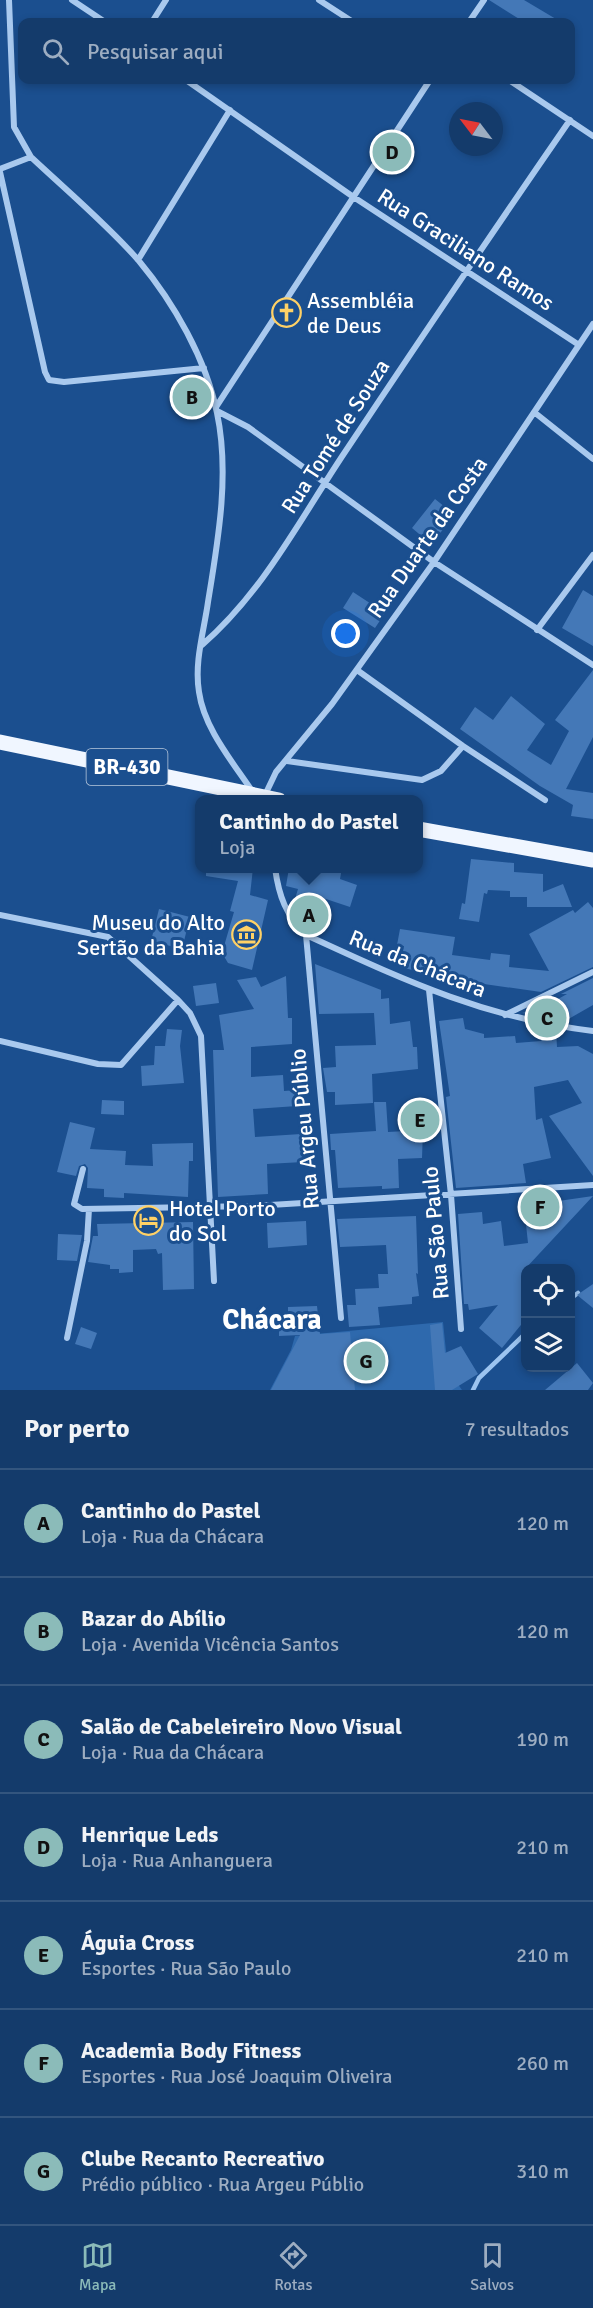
<!DOCTYPE html>
<html lang="pt">
<head>
<meta charset="utf-8">
<style>
  :root { --surface:#143b6b; --page:#1d4271; --text:#f1f3f6; --muted:#9dadc1; --line:#33557e; --accent:#8bbbb9 }
  body { margin:0; font-family:Signika,sans-serif; background:var(--page); color:var(--text) }
  .controls { position:absolute; right:18px; bottom:18px; display:grid; overflow:hidden; border-radius:12px; box-shadow:0 3px 9px #0003 }
  .controls button { width:54px; height:54px; display:grid; place-items:center; padding:0; border:0; border-bottom:2px solid var(--line); background:var(--surface); color:var(--text); font:30px sans-serif }
  .compass { position:absolute; left:449px; top:102px; width:54px; height:54px; border-radius:50%; background:var(--surface); box-shadow:0 3px 9px #0003; rotate:302deg }
  .you { position:absolute; left:346px; top:634px; width:21px; height:21px; margin:-15px; border:4px solid #fff; border-radius:50%; background:#1a73e8; box-shadow:0 0 0 9px #1a73e833 }
  .badge { display:grid; place-items:center; width:39px; height:39px; border-radius:50%; background:var(--accent); color:#111; font-size:20px; font-weight:700 }
  .pin { position:absolute; translate:-50% -50%; border:3px solid #fff; box-shadow:0 2px 6px #0006 }
  .popup { position:absolute; left:195px; top:795px; width:228px; height:78px; box-sizing:border-box; display:grid; place-content:center; border-radius:12px; background:var(--surface); filter:drop-shadow(0 2px 4px #0005); font-size:20px; white-space:nowrap; color:var(--muted) }
  .popup b { font-size:22px; color:var(--text) }
  .popup::after { content:''; position:absolute; left:50%; top:100%; margin-left:-12px; border:12px solid transparent; border-top-color:var(--surface) }
  .list { margin:0; padding:0; list-style:none }
  h2 { display:flex; justify-content:space-between; align-items:center; height:78px; margin:0; padding:0 24px; font-size:26px }
  h2 small { font-size:20px; font-weight:400; color:var(--muted) }
  .list li { display:grid; grid-template-columns:39px 1fr auto; gap:18px; align-items:center; box-sizing:border-box; height:108px; padding:0 24px; border-top:2px solid var(--line) }
  .list b { display:block; font-size:22px; white-space:nowrap }
  .list p { margin:0; font-size:20px; white-space:nowrap; color:var(--muted) }
  .list em { font-size:20px; font-style:normal; color:var(--muted) }
  .icon { flex:none; width:33px; height:33px; fill:none; stroke:currentColor; stroke-width:2; stroke-linecap:round; stroke-linejoin:round }
  .map { position:relative; flex:none; width:593px; height:1390px; overflow:hidden }
  .search { position:absolute; background:var(--surface); box-shadow:0 3px 9px #0003; left:18px; right:18px; top:18px; height:66px; display:flex; align-items:center; gap:15px; box-sizing:border-box; padding:0 21px; border-radius:12px; color:var(--muted); font-size:22px }
  .sheet { height:834px; background:var(--surface) }
  nav { display:flex; justify-content:space-around; align-items:center; box-sizing:border-box; height:84px; border-top:2px solid var(--line); background:var(--surface); font-size:16px; color:var(--muted) }
  nav a { display:grid; justify-items:center; gap:3px }
  nav .on { color:var(--accent) }
  .map>svg:first-child { display:block }
  .green { fill:#2e69ad }
  .lines { fill:none; stroke-linecap:round; stroke-linejoin:round }
  .stream { stroke:#9cc4f0; stroke-width:4.5 }
  .building { fill:#4478b7 }
  .street { stroke:#a9c9ee; stroke-width:6 }
  .primary { stroke:#f0f6ff; stroke-width:15 }
  .labels { text-anchor:middle; stroke-width:6; stroke-linejoin:round; paint-order:stroke }
  .shield { fill:#1b4f8f; stroke:#bbcadd; stroke-width:1.5 }
  .shield-label { font-size:21px; font-weight:bold; fill:#fff }
  .street-label { font-size:22px; fill:#fff; stroke:#1b4f8f }
  .poi-label { font-size:22px; fill:#fff; stroke:#1b4f8f; text-anchor:start }
  .district-label { font-size:28px; font-weight:bold; fill:#fff; stroke:#1b4f8f }
</style>
</head>
<body>
<div class="map">
<svg width="593" height="1390" viewBox="0 0 593 1390">
  <rect width="100%" height="100%" fill="#1b4f8f"/>
  <path class="green" d="M443,1322L448,1370L462,1390H270L291,1350L295,1336Z"/>
  <g class="lines">
    <path class="stream" d="M570,1299L578,1293
      M473,1390L479,1378L526,1333"/>
  </g>
  <path class="building" d="M489,0H524L561,22H524Z
    M435,499L455,515L431,544L412,528Z
    M583,590L593,596V646L562,628Z
    M353,592L385,613L375,628L343,608Z
    M593,670V737L566,789L593,793V819L571,816L573,805L540,786L460,729L475,707L493,720L511,696L545,724L527,750L551,765L569,731L555,720Z
    M471,859L514,863V872L543,874V892L563,884L572,907H527V897H510V891L488,890L487,894L484,893L479,922L459,919L462,903L465,904Z
    M206,868H253L250,895L268,900L252,970L228,963L222,953L234,912L230,911L238,881L206,876Z
    M289,868H342L340,879L357,885L350,907L320,897L314,921L298,917L292,909L298,889L286,886Z
    M588,902L593,908V967L541,992L484,984L482,995L464,993L466,983L400,967L404,946L397,945L400,929L455,937L452,955L490,960L491,953L510,955L509,967L549,971L529,934L573,910L575,913Z
    M159,909L190,917L182,949L151,941Z
    M315,964L381,990V999L389,998L390,1024L410,1021L413,1047H417L418,1069L372,1074L373,1103L335,1105V1092H327L323,1068L336,1067L335,1046L376,1045L374,1013L319,1014Z
    M286,976L288,1018H292V1044L251,1047V1077L283,1075L284,1091L297,1090V1106L253,1109L255,1137L301,1134L303,1162L267,1164L268,1194L218,1197L213,1050H224L219,1015L254,1009L237,980L256,977L261,987Z
    M593,978V1005L565,1021L522,1013L538,1009V1005L541,1008L551,1007V1003L567,994H561Z
    M216,983L219,1003L196,1006L193,986Z
    M463,1018L465,1029L484,1034V1038L515,1036L516,1043L541,1041L540,1027L556,1031L557,1047L578,1046L593,1054V1176L549,1116L582,1103L568,1080L534,1087L536,1120L542,1118L551,1158L523,1164L526,1183L456,1188L446,1097L450,1096L439,1021Z
    M167,1029L182,1030L180,1046L184,1083L142,1086L141,1066L154,1065L155,1046H165Z
    M102,1100L124,1101V1115L101,1114Z
    M374,1102H386L388,1132L423,1130L422,1158L398,1159L399,1188L382,1189V1186L338,1188L335,1150H331L330,1134L376,1131Z
    M70,1122L95,1128L90,1149L126,1151L125,1165L153,1166L152,1144L193,1143V1161H189L188,1197L124,1193V1198L104,1197V1189L87,1188L88,1168L85,1164L79,1166L76,1176L57,1172Z
    M593,1196L525,1269V1320L502,1348L479,1328L498,1305L469,1310L468,1304H464L458,1214L482,1212L483,1224L501,1221L504,1246L528,1243L524,1206Z
    M416,1216L418,1274L416,1273L419,1296L412,1297V1304L378,1307L380,1325L349,1327L347,1305H356L355,1289L379,1288L378,1274H388L386,1245L340,1247L337,1219Z
    M306,1221L307,1245L268,1248L267,1223Z
    M193,1222L194,1289L163,1290L162,1253L158,1254L156,1249L133,1250V1272L119,1273V1269H110V1265L88,1262L93,1236H98L97,1224Z
    M58,1234L82,1235L77,1261L57,1260Z
    M593,1284V1308L577,1295Z
    M317,1306L320,1334L350,1332L355,1390H271L300,1335L279,1336V1322H288V1307Z
    M442,1323L445,1353L461,1346L478,1374L452,1390H435L430,1325Z
    M81,1327L97,1333L91,1349L75,1344Z
    M577,1363L593,1383L588,1390H545Z"/>
  <g class="lines">
    <path class="street" d="M9,0L14,127L31,157C65,189 109,226 139,261C174,303 206,359 217,413C230,474 218,541 208,602C204,631 194,662 199,692C204,728 232,761 252,791
      M72,0L105,22
      M319,0L353,22
      M152,22L166,0
      M469,22L484,0
      M186,80L352,196L579,345
      M509,80L593,136
      M0,169L31,157
      M0,172L45,372L49,380L64,382L204,368
      M138,260L230,110
      M216,407L430,80
      M217,411L248,427L434,562L593,665
      M534,412L593,459
      M537,630L593,555
      M202,645C264,591 300,519 345,452C419,341 494,230 570,120
      M357,670L463,746L545,800
      M287,761L422,780L441,771L463,746
      M265,795L276,772L332,704L434,562L593,324
      M275,868C279,897 286,915 306,935C404,980 484,1018 593,1031
      M0,915L108,937L178,1000L121,1065L98,1064L0,1041
      M306,935L341,1318
      M429,990L451,1195L461,1329
      M178,1000L190,1013L201,1036L214,1281
      M505,1015L593,972
      M83,1169L74,1204L82,1209L254,1206L593,1185
      M67,1338L87,1241L89,1209"/>
    <path class="primary" d="M0,742L279,800
      M418,829L593,860"/>
  </g>
  <defs>
    <symbol id="church-ring" viewBox="-11 -11 22 22"><circle r="9.5" fill="#1b4f8f" stroke="#ffd166" stroke-width="1.5"/><path d="M-1.2-6h2.4v3.5h3.3v2.4h-3.3V6h-2.4V-.1h-3.3v-2.4h3.3Z" fill="#ffd166"/></symbol>
    <symbol id="museum-ring" viewBox="-11 -11 22 22"><circle r="9.5" fill="#1b4f8f" stroke="#ffd166" stroke-width="1.5"/><path d="M0-6L6-3V-2H-6V-3ZM-5-1h2V3h-2ZM-1-1h2V3h-2ZM3-1h2V3H3ZM-6 4H6V6H-6Z" fill="#ffd166"/></symbol>
    <symbol id="hotel-ring" viewBox="-11 -11 22 22"><circle r="9.5" fill="#1b4f8f" stroke="#ffd166" stroke-width="1.5"/><path d="M-6-4.5h1.5V1H6V5H4.5V3h-9V5H-6ZM-4 0a1.8 1.8 0 1 1 3.6 0ZM.5 0V-2.5h3Q6-2.5 6 0Z" fill="#ffd166"/></symbol>
  </defs>
  <g fill-rule="evenodd">
    <use href="#church-ring" x="270" y="296" width="33" height="33"/>
    <use href="#museum-ring" x="230" y="918" width="33" height="33"/>
    <use href="#hotel-ring" x="132" y="1204" width="33" height="33"/>
  </g>
  <g class="labels">
    <rect class="shield" x="86.5" y="749" width="81" height="36" rx="4.5"/>
    <g class="shield-label">
      <text x="127" y="774">BR-430</text>
    </g>
    <g class="street-label">
      <text transform="translate(466 249) rotate(33)" y="8">Rua Graciliano Ramos</text>
      <text transform="translate(335 436) rotate(-57)" y="8">Rua Tomé de Souza</text>
      <text transform="translate(427 537) rotate(-55)" y="8">Rua Duarte da Costa</text>
      <text transform="translate(418 963) rotate(22)" y="8">Rua da Chácara</text>
      <text transform="translate(304 1129) rotate(-95)" y="8">Rua Argeu Públio</text>
      <text transform="translate(435 1233) rotate(-95)" y="8">Rua São Paulo</text>
    </g>
    <g class="poi-label">
      <text x="307" y="308">Assembléia<tspan x="307" dy="25">de Deus</tspan></text>
      <text x="225" y="930" text-anchor="end">Museu do Alto<tspan x="225" dy="25">Sertão da Bahia</tspan></text>
      <text x="169" y="1216">Hotel Porto<tspan x="169" dy="25">do Sol</tspan></text>
    </g>
    <g class="district-label">
      <text x="272" y="1329">Chácara</text>
    </g>
  </g>
</svg>
<div class="controls">
<button><svg class="icon" aria-label="locate" viewBox="0 0 24 24"><circle cx="12" cy="12" r="6"/><path d="M12 2v4M12 18v4M2 12h4M18 12h4"/></svg></button>
<button><svg class="icon" aria-label="layers" viewBox="0 0 24 24"><path d="M12 4l9 5-9 5-9-5zM3 14l9 5 9-5"/></svg></button>
</div>
<svg class="compass" viewBox="-18 -18 36 36"><path d="M0-13l5 13h-10z" fill="#e53935"/><path d="M0 13l5-13h-10z" fill="#9dadc1"/></svg>
<div class="you"></div>
<div class="pin badge" style="left:309px;top:915px">A</div>
<div class="popup"><b>Cantinho do Pastel</b>Loja</div>
<div class="pin badge" style="left:192px;top:397px">B</div>
<div class="pin badge" style="left:547px;top:1018px">C</div>
<div class="pin badge" style="left:392px;top:152px">D</div>
<div class="pin badge" style="left:420px;top:1120px">E</div>
<div class="pin badge" style="left:540px;top:1207px">F</div>
<div class="pin badge" style="left:366px;top:1361px">G</div>
<div class="search"><svg class="icon" aria-label="search" viewBox="0 0 24 24"><circle cx="10" cy="10" r="6"/><path d="M15 15l6 6"/></svg>Pesquisar aqui</div>
</div>
<section class="sheet">
<h2>Por perto<small>7 resultados</small></h2>
<ul class="list">
<li><span class="badge">A</span><div><b>Cantinho do Pastel</b><p>Loja · Rua da Chácara</p></div><em>120 m</em></li>
<li><span class="badge">B</span><div><b>Bazar do Abílio</b><p>Loja · Avenida Vicência Santos</p></div><em>120 m</em></li>
<li><span class="badge">C</span><div><b>Salão de Cabeleireiro Novo Visual</b><p>Loja · Rua da Chácara</p></div><em>190 m</em></li>
<li><span class="badge">D</span><div><b>Henrique Leds</b><p>Loja · Rua Anhanguera</p></div><em>210 m</em></li>
<li><span class="badge">E</span><div><b>Águia Cross</b><p>Esportes · Rua São Paulo</p></div><em>210 m</em></li>
<li><span class="badge">F</span><div><b>Academia Body Fitness</b><p>Esportes · Rua José Joaquim Oliveira</p></div><em>260 m</em></li>
<li><span class="badge">G</span><div><b>Clube Recanto Recreativo</b><p>Prédio público · Rua Argeu Públio</p></div><em>310 m</em></li>
</ul>
</section>
<nav>
<a class="on"><svg class="icon" aria-label="map" viewBox="0 0 24 24"><path d="M3 6l6-2 6 2 6-2v14l-6 2-6-2-6 2zM9 4v14M15 6v14"/></svg>Mapa</a>
<a><svg class="icon" aria-label="directions" viewBox="0 0 24 24"><path d="M12 3l9 9-9 9-9-9zM9 14v-3h6M13 9l2 2-2 2"/></svg>Rotas</a>
<a><svg class="icon" aria-label="saved" viewBox="0 0 24 24"><path d="M7 4h10v16l-5-4-5 4z"/></svg>Salvos</a>
</nav>
</body>
</html>
